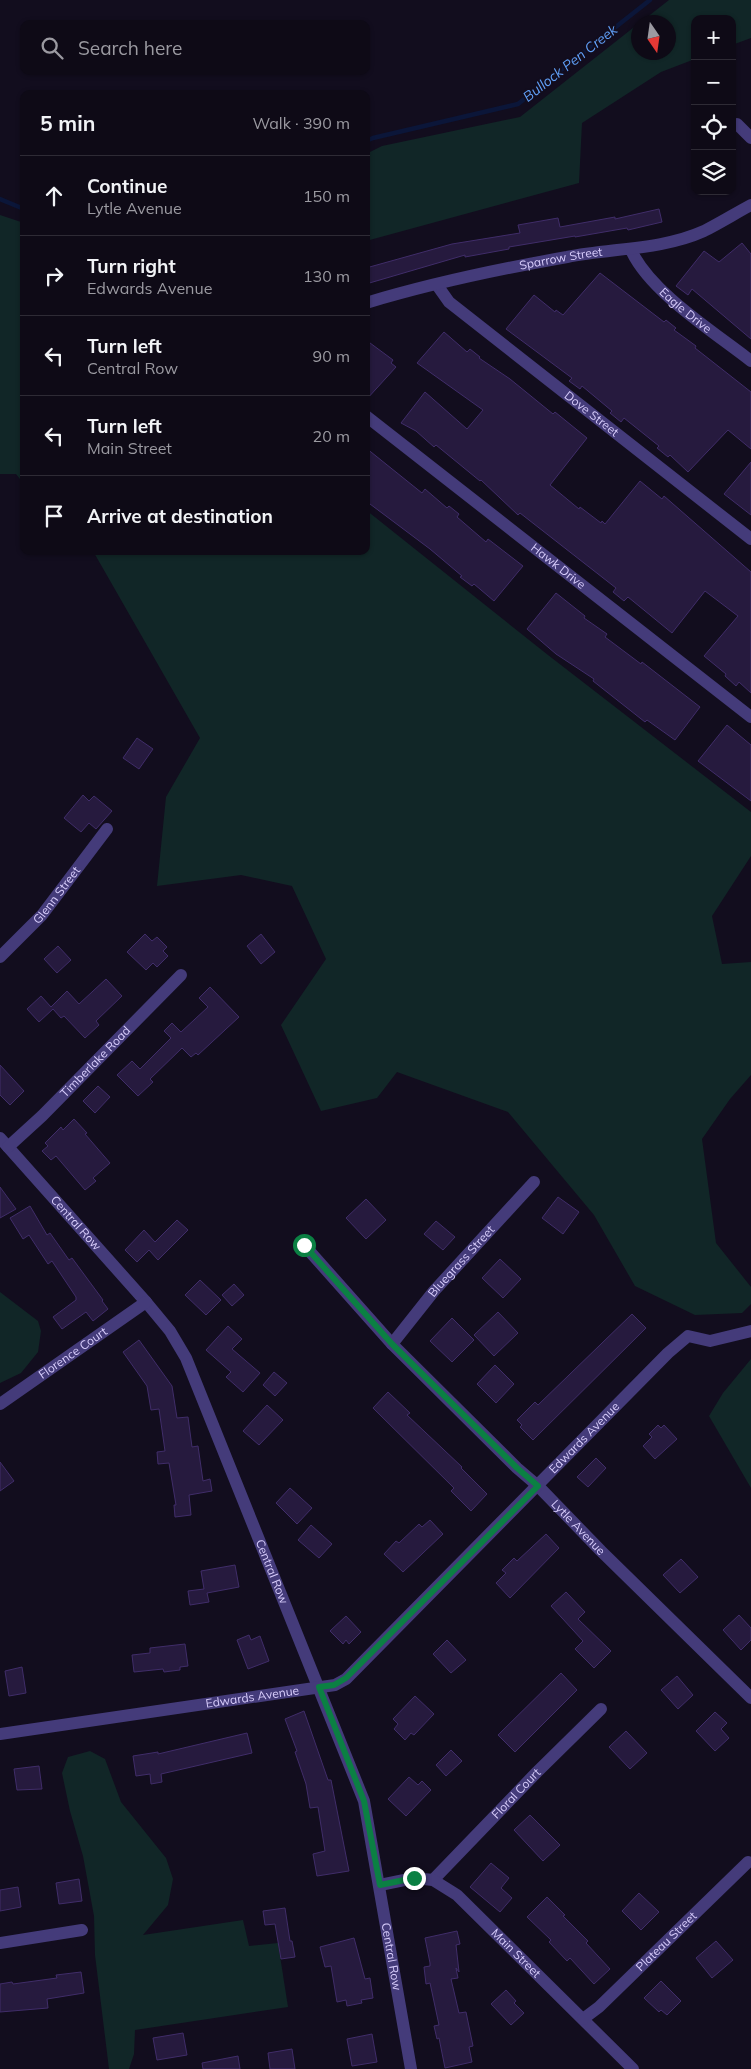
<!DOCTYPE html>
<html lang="en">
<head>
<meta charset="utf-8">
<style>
  :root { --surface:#0e0a16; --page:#17131f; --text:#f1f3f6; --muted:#9b9aa1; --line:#2e2b35 }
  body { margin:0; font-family:Mulish,sans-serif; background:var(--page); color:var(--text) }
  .controls { position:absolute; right:15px; top:15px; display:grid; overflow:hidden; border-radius:10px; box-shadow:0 1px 4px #0004 }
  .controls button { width:45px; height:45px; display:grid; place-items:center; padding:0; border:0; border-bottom:1px solid var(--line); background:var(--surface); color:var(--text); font:25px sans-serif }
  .compass { position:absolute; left:631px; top:15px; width:45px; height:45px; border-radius:50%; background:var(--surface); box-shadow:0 1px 4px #0004; rotate:167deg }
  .stop { position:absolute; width:15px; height:15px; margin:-11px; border:4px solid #0b8043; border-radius:50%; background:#fff }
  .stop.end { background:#0b8043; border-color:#fff; box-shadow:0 1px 5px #0008 }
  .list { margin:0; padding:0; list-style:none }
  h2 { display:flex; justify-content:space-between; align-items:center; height:65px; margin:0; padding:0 20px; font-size:21px }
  h2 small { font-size:16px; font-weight:400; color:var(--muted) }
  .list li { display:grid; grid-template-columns:32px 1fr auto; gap:15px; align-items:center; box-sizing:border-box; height:80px; padding:0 20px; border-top:1px solid var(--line) }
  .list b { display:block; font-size:19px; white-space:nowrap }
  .list p { margin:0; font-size:16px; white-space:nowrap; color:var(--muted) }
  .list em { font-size:16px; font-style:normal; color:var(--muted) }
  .icon { flex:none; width:28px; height:28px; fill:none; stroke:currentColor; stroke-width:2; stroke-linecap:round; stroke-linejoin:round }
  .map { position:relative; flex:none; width:751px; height:2069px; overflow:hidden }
  .search { position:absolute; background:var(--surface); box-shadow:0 1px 4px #0004; left:20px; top:20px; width:350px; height:55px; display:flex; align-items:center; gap:12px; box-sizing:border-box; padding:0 18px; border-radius:10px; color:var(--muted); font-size:19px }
  .panel { position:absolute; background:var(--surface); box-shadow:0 1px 4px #0004; left:20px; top:90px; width:350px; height:465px; border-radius:10px }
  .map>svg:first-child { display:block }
  .green { fill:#112627 }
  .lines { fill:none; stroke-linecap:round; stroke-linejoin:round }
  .stream { stroke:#0b1639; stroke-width:4.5 }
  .building { fill:#261a3e; stroke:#402d69 }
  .street { stroke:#443b7a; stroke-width:12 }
  .route { stroke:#0b8043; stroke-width:6 }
  .labels { text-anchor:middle; stroke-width:4; stroke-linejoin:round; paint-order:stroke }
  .street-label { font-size:12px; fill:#d8cdfc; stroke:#120d1e }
  .water-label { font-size:14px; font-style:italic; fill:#609ff7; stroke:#120d1e }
</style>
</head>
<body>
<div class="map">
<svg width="751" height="2069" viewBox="0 0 751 2069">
  <rect width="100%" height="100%" fill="#120d1e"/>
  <path class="green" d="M669,0H751V38L732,45V19H695V59L661,72L582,123L579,183L366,241V154L382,146L520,117L638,24V52H668V22H641Z
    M0,215L24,223V484L16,474H0Z
    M366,510L548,655L751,812V856L712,916L722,964L751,962V1075L730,1099L702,1139L716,1243L751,1287V1304L742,1313L695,1315L635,1286L594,1215L508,1112L397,1072L377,1098L321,1111L281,1025L326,959L292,886L241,875L157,886L166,797L200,738L93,551H366Z
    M0,1292L38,1321L41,1331L38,1352L21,1373L0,1383Z
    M751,1359V1488L709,1416L723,1393Z
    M90,1751L105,1759L121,1802L166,1858L173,1879L168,1905L143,1935L243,1920L249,1946L278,1943L288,2007L135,2030L134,2054L129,2069H109L95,1955L94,1916L83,1856L70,1811L62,1773L68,1757Z"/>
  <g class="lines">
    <path class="stream" d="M366,141L373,138L518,104L650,0
      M0,199L24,209"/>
  </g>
  <path class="building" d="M659,209L662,222L628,230L627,228L575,237V236L509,247V249L465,257V255L366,284V268L452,244L520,233L518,225L558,218L560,227L615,217V219Z
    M742,243L751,254V339L692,289L688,295L676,286L704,251L719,262Z
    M600,273L664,322L666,320L676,328L674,330L696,346L695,348L751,392V449L728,430L688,472L670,455L668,457L657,448L659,446L624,418L621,422L610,413L612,411L582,386L580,389L569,381L572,378L506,329L534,295L555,312L556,310L563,315Z
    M444,332L467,352L470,349L480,357L479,358L510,379L553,414L555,412L587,438L550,485L579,509L580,507L601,523L602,521L605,524L640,481L662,499L664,496L751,572V693L739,682L736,686L725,676L726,674L704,656L738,616L705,591L672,633L628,597L624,601L613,592L616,588L520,513L518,515L481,480L480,481L436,445L434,447L416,431L401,423L425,392L467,429L483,410L417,363Z
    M366,340L393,360L391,363L396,367L366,400Z
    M366,448L422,493L425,489L447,508L449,506L459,514L457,517L486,542L488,539L523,566L494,601L474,584L472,586L460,577L462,576L430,549L366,501Z
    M751,462V515L724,494Z
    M556,593L585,616L584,618L607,634L605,637L641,664L642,662L700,707L675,740L647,720L645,722L593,681L594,679L556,654L527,629Z
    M727,725L751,745V801L698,761Z
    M137,738L153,749L139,769L123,758Z
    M83,795L89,801L94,796L112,811L96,829L89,823L81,832L64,818Z
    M145,934L152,941L157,937L167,947L163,951L168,956L157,967L153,963L146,970L127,952Z
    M261,934L275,952L261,964L247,946Z
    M58,946L71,960L57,973L44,959Z
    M106,979L122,996L96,1021L99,1025L85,1038L64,1016L61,1018L53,1009L39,1022L27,1009L41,996L51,1007L67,991L79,1004Z
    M210,987L239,1017L198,1055L196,1053L191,1057L182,1048L150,1079L153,1082L138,1096L117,1075L132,1061L140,1069L171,1038L164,1031L172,1023L181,1032L208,1007L199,998Z
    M0,1065L24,1091L10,1105L0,1095Z
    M98,1086L110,1097L95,1113L83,1101Z
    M74,1119L87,1133L85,1134L110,1163L93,1178L96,1181L85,1190L56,1156L51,1160L42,1151L48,1146L45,1143L61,1127L63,1130Z
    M0,1187L16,1209L0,1218Z
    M558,1197L579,1212L563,1234L542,1218Z
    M366,1199L386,1220L366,1239L346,1218Z
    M30,1206L47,1235L50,1233L69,1260L72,1258L103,1300L102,1301L108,1309L93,1321L86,1312L62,1329L53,1317L76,1300V1297L52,1261L48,1264L29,1235L23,1239L10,1218Z
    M177,1220L188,1230L158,1260L149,1250L137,1262L125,1250L144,1230L155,1242Z
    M436,1221L455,1237L443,1250L424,1234Z
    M500,1259L521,1279L503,1298L482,1278Z
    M200,1280L221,1300L206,1315L185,1295Z
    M234,1284L244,1295L232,1306L222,1295Z
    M498,1312L518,1333L494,1356L474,1335Z
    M632,1314L646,1328L533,1440L520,1427L522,1425L517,1420L535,1402L538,1405Z
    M452,1318L474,1340L452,1362L430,1341Z
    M228,1326L242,1339L232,1349L260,1373L243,1392L226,1377L231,1372L206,1350Z
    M139,1340L172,1386L177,1418L188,1417L192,1447L198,1446L203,1481L210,1479L212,1491L189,1495L191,1515L175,1517L174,1505H176L169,1463L158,1464L157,1452L165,1451L159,1409L151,1410L147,1386L123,1352Z
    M495,1365L514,1384L496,1403L477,1384Z
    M274,1372L287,1383L275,1396L263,1385Z
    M388,1392L410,1413L407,1415L462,1467L461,1468L487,1494L471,1511L451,1491L454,1488L373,1408Z
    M267,1405L283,1420L259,1445L243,1431Z
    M658,1425L661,1428L664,1425L677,1439L655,1459L643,1446L652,1437L649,1434Z
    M596,1458L606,1468L588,1487L577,1477Z
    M0,1462L14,1481L0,1491Z
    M290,1488L312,1508L297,1524L276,1503Z
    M430,1520L443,1534L403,1572L384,1554L396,1541L399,1543L419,1524L422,1527Z
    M311,1525L332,1544L319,1558L298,1540Z
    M546,1534L559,1548L510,1598L496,1583L506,1573L502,1570L514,1558L517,1561Z
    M681,1559L698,1577L680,1593L663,1575Z
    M235,1565L239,1587L207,1593L209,1602L190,1605L188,1591L204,1589L201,1571Z
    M566,1592L585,1612L578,1619L611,1651L594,1668L575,1649L583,1641L551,1606Z
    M739,1615L751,1628V1640L741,1650L723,1630Z
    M346,1616L361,1632L349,1644L346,1640L343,1644L330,1631Z
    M249,1635L251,1640L260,1636L269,1661L248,1669L237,1640Z
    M447,1640L466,1660L451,1673L433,1654Z
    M185,1644L188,1666L180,1667V1670L164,1672L163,1669L134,1672L132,1655L150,1653V1648Z
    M22,1667L26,1693L9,1696L5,1671Z
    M561,1673L577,1690L515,1752L498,1735Z
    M677,1676L693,1695L678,1709L661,1690Z
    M415,1696L434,1714L414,1735L411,1733L405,1740L394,1729L398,1724L393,1719Z
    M304,1711L328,1780H331L349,1871L317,1876L313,1854L325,1851L318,1807L310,1808L306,1784L295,1752L297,1751L285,1719Z
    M715,1712L727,1723L721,1729L729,1738L715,1751L696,1731Z
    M626,1731L647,1753L630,1769L609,1747Z
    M247,1733L252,1753L161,1774L162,1782L151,1784L150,1774L136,1776L133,1756L158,1752V1754Z
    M451,1750L462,1761L446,1776L436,1765Z
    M39,1766L42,1789L17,1790L14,1769Z
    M409,1777L418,1785L422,1781L431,1790L406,1816L388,1799Z
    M530,1815L560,1845L543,1861L514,1830Z
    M491,1863L509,1878L501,1888L512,1898L500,1912L470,1887Z
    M79,1879L82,1901L59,1904L56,1883Z
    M18,1887L21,1907L0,1911V1890Z
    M639,1893L659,1912L641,1930L622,1911Z
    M547,1897L565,1915L563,1916L588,1941L586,1943L610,1969L594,1984L570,1958L567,1961L549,1942L551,1940L527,1917Z
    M285,1908L290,1941H292L295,1957L281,1959L275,1924L265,1925L263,1911Z
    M457,1931L460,1944L456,1945L459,1972L456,1968L458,1978L451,1979L459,2013L466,2012L473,2046L469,2047L472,2062L445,2068L439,2038L437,2039L434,2026L439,2025L430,1983L426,1984L424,1967L430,1966V1963L425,1938Z
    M354,1938L365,1979L370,1978L373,1998L361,2000L362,2003L347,2006L346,2000L337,2002L331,1966L325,1967L320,1947Z
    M716,1941L733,1960L712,1978L696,1958Z
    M81,1972L84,1993L47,1999L48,2008L0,2012V1984L12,1982L13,1984L57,1978L56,1975Z
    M661,1981L681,2001L667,2015L661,2010L659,2012L644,1998Z
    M506,1990L516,2001L514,2003L524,2013L511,2025L491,2004Z
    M183,2033L187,2055L157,2060L153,2038Z
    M372,2034L377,2062L352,2066L347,2039Z
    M292,2049L295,2069H270L268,2053Z
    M238,2056L240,2069H203L202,2063Z"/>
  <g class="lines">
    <g class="street">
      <path d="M737,124L751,138"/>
      <path id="s1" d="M631,250C650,292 714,332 751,361"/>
      <path id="s2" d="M437,285L449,302L751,539"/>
      <path id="s3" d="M366,303C432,283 499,269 567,257C612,248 662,250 704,231C720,223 736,213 751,205"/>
      <path id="s4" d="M366,416L751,717"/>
      <path id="s5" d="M0,957L42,915L107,829"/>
      <path id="s6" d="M0,1138L146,1302L170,1331L186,1358L364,1801L411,2069"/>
      <path id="s7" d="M8,1147L42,1116L181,975"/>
      <path id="s8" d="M304,1245L392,1344L517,1468L538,1486L601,1551L751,1698"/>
      <path id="s9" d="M392,1344L434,1291L534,1182"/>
      <path id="s10" d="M0,1404L146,1302"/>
      <path id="s11" d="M0,1734L335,1685L346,1679L668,1353L688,1336L710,1341L751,1331"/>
      <path id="s12" d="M433,1880L537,1772L601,1709"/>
      <path id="s13" d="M380,1885L414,1878L433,1880L457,1895L633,2069"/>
      <path d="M0,1943L82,1930"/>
      <path id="s14" d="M583,2019L599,2007L748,1862"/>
    </g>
  </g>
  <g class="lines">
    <path class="route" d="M304,1245L392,1344L517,1468L538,1486L346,1678L334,1685L319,1687L364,1801L380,1885L414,1878"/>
  </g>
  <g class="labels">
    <g class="street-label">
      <text dy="4" stroke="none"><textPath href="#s3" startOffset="200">Sparrow Street</textPath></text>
      <text dy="4" stroke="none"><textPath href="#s1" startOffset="82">Eagle Drive</textPath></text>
      <text dy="4" stroke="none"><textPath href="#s2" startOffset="202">Dove Street</textPath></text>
      <text dy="4" stroke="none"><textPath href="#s4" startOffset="244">Hawk Drive</textPath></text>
      <text dy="4" stroke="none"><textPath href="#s5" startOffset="84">Glenn Street</textPath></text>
      <text dy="4" stroke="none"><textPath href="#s7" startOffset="122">Timberlake Road</textPath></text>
      <text dy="4" stroke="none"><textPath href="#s6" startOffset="114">Central Row</textPath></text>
      <text dy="4" stroke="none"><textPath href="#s9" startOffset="108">Bluegrass Street</textPath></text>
      <text dy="4" stroke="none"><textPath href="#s10" startOffset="89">Florence Court</textPath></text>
      <text dy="4" stroke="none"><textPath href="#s11" startOffset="690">Edwards Avenue</textPath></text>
      <text dy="4" stroke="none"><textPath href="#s8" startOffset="394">Lytle Avenue</textPath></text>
      <text dy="4" stroke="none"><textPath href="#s6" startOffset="519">Central Row</textPath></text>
      <text dy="4" stroke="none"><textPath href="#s11" startOffset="255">Edwards Avenue</textPath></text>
      <text dy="4" stroke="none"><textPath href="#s12" startOffset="120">Floral Court</textPath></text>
      <text dy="4" stroke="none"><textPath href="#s14" startOffset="114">Plateau Street</textPath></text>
      <text dy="4" stroke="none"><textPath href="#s13" startOffset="165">Main Street</textPath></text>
      <text dy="4" stroke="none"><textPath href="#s6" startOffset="924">Central Row</textPath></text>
    </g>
    <g class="water-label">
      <text transform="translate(570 63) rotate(-38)" y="5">Bullock Pen Creek</text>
    </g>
  </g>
</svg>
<div class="controls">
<button>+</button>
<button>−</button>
<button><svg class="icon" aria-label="locate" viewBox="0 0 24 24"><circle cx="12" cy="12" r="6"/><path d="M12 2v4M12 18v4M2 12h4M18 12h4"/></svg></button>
<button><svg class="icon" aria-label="layers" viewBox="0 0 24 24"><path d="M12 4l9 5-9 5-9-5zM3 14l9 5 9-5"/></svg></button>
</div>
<svg class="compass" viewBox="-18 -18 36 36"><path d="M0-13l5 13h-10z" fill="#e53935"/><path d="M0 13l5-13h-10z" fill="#9b9aa1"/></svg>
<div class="stop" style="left:304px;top:1245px"></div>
<div class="stop end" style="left:414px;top:1878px"></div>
<div class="search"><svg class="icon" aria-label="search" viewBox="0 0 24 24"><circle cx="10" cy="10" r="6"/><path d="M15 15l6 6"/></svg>Search here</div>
<section class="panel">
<h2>5 min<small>Walk · 390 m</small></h2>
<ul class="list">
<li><svg class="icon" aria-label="ahead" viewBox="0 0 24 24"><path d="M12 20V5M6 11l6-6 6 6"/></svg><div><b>Continue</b><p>Lytle Avenue</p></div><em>150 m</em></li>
<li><svg class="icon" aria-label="right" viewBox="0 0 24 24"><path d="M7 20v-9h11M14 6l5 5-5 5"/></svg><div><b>Turn right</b><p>Edwards Avenue</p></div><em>130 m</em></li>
<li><svg class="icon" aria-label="left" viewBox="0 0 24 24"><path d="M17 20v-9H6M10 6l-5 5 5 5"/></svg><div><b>Turn left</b><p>Central Row</p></div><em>90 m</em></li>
<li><svg class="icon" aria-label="left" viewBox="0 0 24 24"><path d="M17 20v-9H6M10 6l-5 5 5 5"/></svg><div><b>Turn left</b><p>Main Street</p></div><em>20 m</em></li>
<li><svg class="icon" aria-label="arrive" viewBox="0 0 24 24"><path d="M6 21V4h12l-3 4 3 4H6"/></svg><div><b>Arrive at destination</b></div></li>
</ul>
</section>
</div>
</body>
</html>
